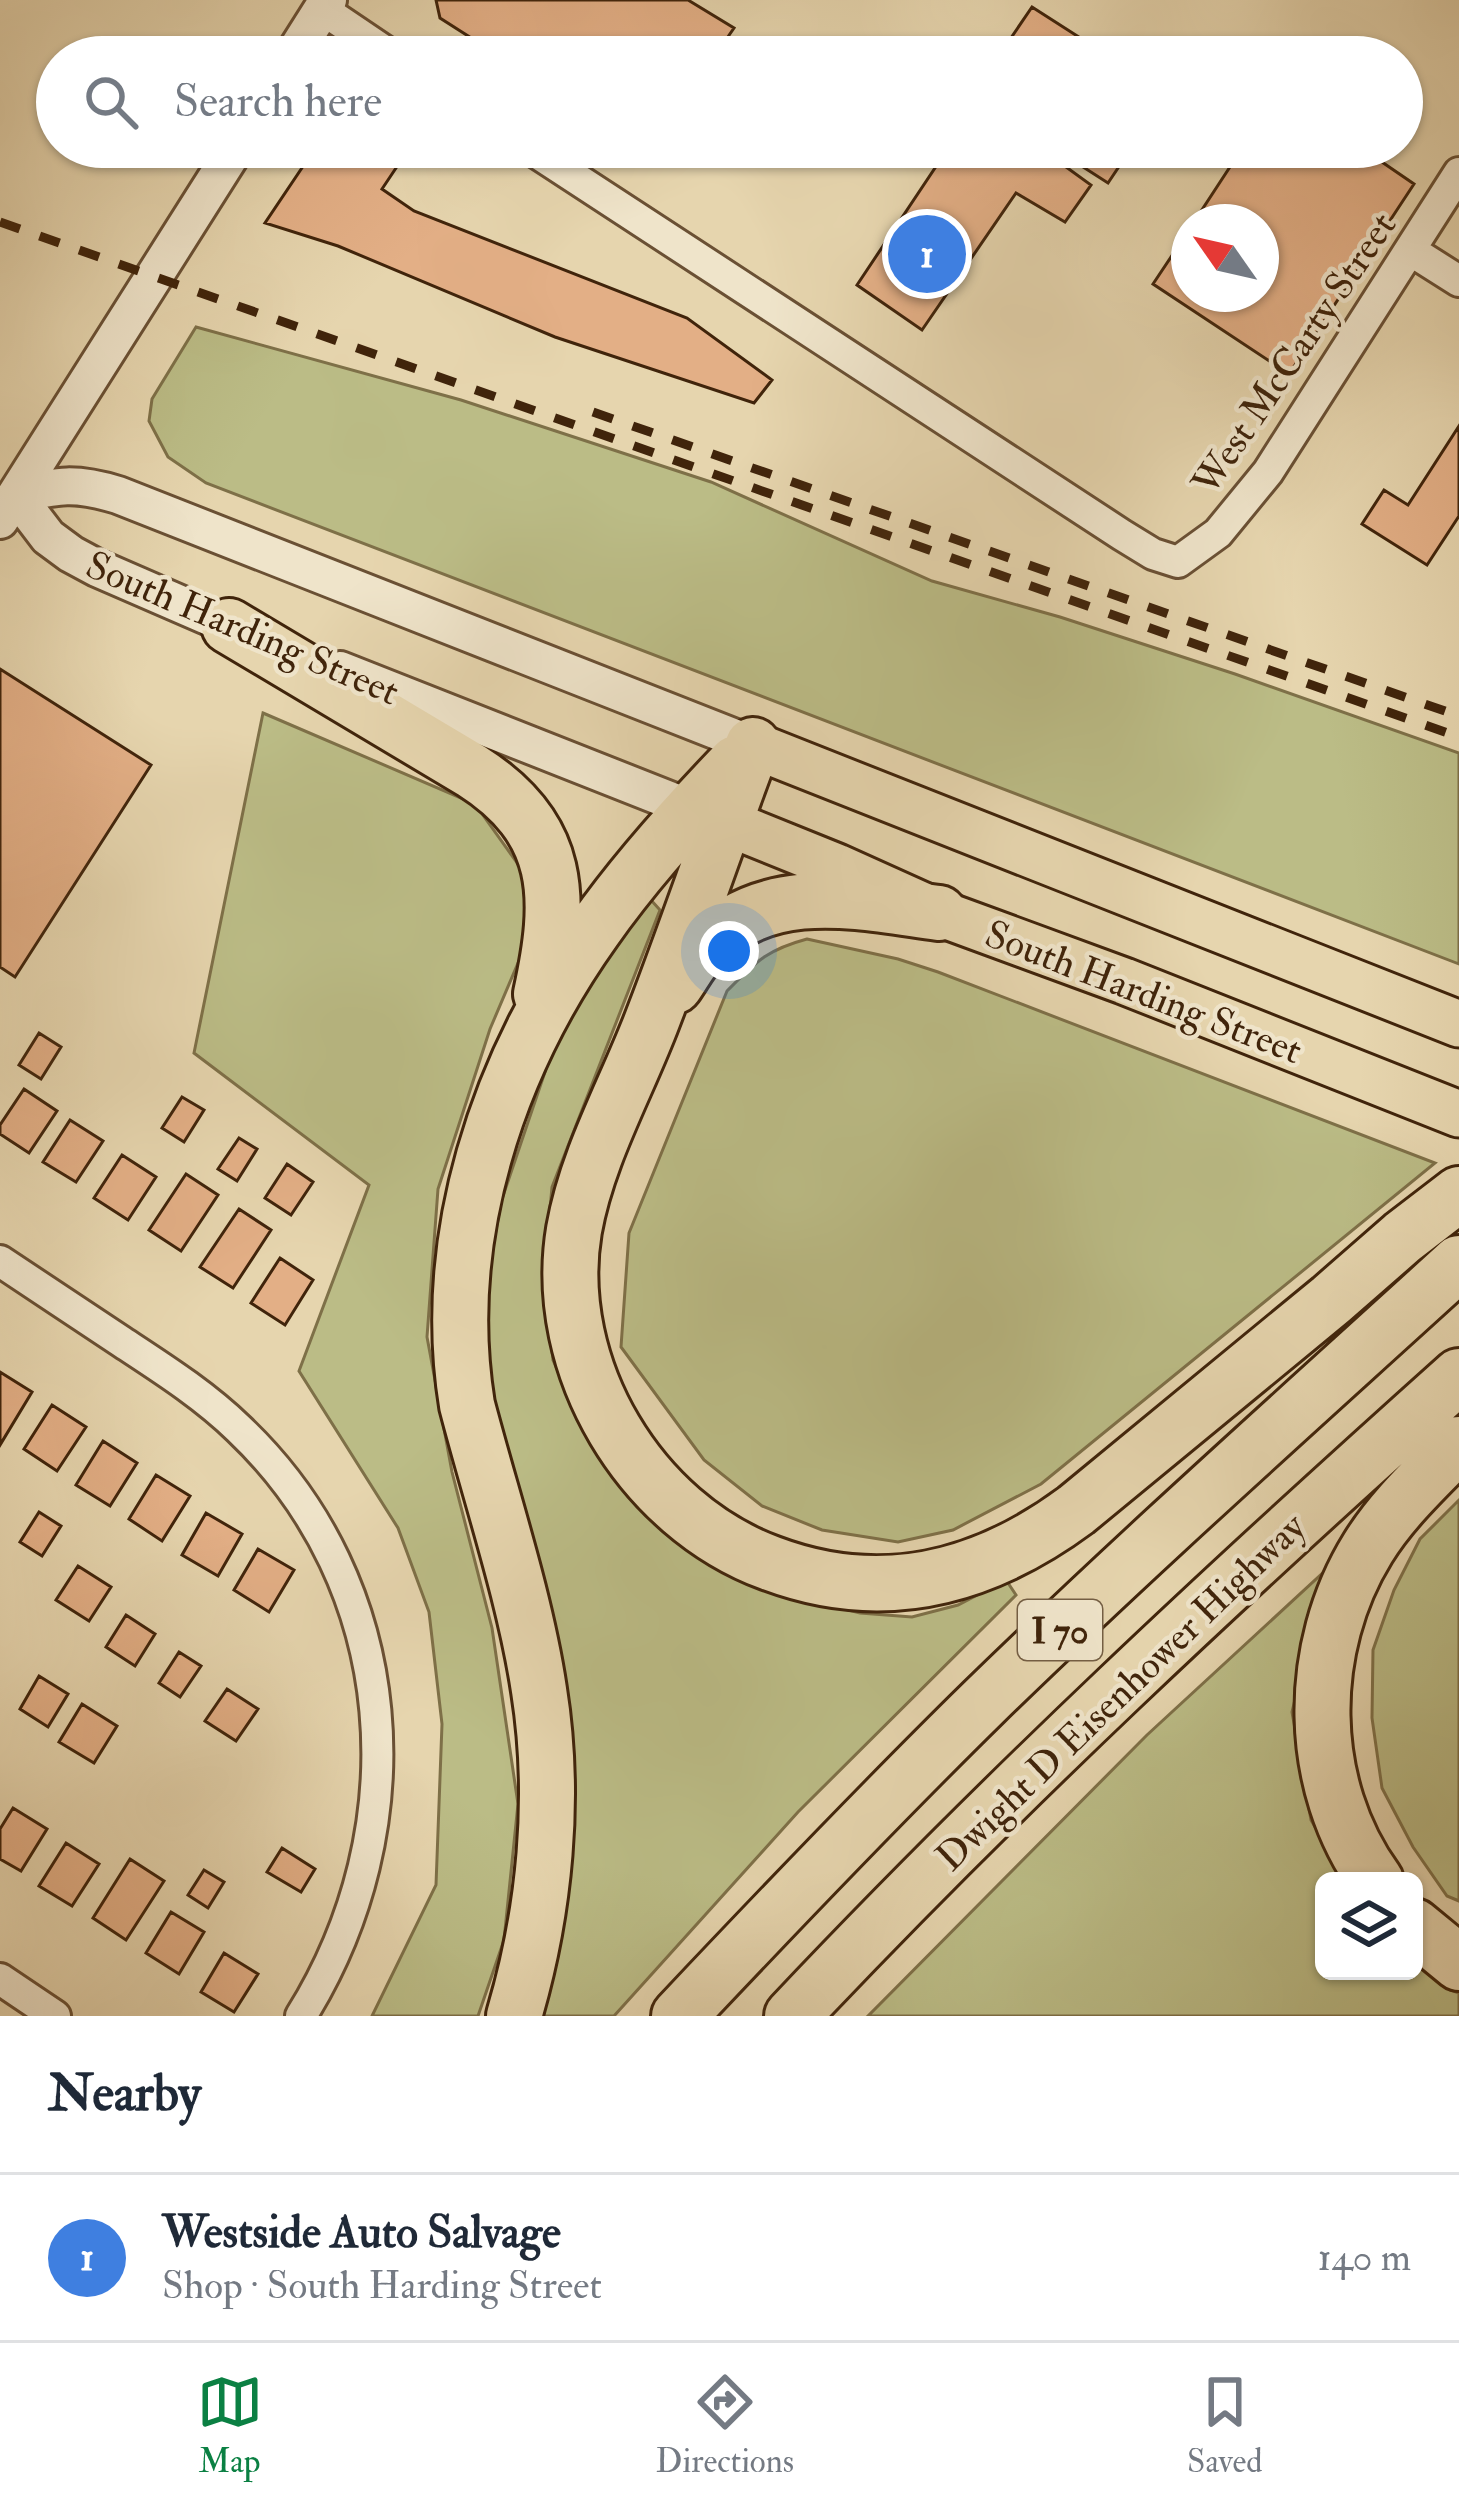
<!DOCTYPE html>
<html lang="en">
<head>
<meta charset="utf-8">
<style>
  :root { --surface:#fff; --page:#f6f6f7; --text:#1f2937; --muted:#747a83; --line:#e0e1e3; --accent:#0b8043 }
  body { margin:0; font-family:"IM FELL Double Pica",serif; background:var(--page); color:var(--text) }
  .controls { position:absolute; right:36px; bottom:36px; display:grid; overflow:hidden; border-radius:18px; box-shadow:0 3px 9px #0004 }
  .controls button { width:108px; height:108px; display:grid; place-items:center; padding:0; border:0; border-bottom:3px solid var(--line); background:var(--surface); color:var(--text); font:60px sans-serif }
  .compass { position:absolute; left:1171px; top:204px; width:108px; height:108px; border-radius:50%; background:var(--surface); box-shadow:0 3px 9px #0004; rotate:304deg }
  .you { position:absolute; left:729px; top:951px; width:42px; height:42px; margin:-30px; border:9px solid #fff; border-radius:50%; background:#1a73e8; box-shadow:0 0 0 18px #1a73e833 }
  .badge { display:grid; place-items:center; width:78px; height:78px; border-radius:50%; background:var(--accent); color:#fff; font-size:39px; font-weight:700 }
  .pin { position:absolute; translate:-50% -50%; border:6px solid #fff; box-shadow:0 3px 12px #0006 }
  .list { margin:0; padding:0; list-style:none }
  h2 { display:flex; justify-content:space-between; align-items:center; height:156px; margin:0; padding:0 48px; font-size:51px }
  h2 small { font-size:39px; font-weight:400; color:var(--muted) }
  .list li { display:grid; grid-template-columns:78px 1fr auto; gap:36px; align-items:center; box-sizing:border-box; height:168px; padding:0 48px; border-top:3px solid var(--line) }
  .list b { display:block; font-size:45px; white-space:nowrap }
  .list p { margin:0; font-size:39px; white-space:nowrap; color:var(--muted) }
  .list em { font-size:39px; font-style:normal; color:var(--muted) }
  .icon { flex:none; width:66px; height:66px; fill:none; stroke:currentColor; stroke-width:2; stroke-linecap:round; stroke-linejoin:round }
  .map { position:relative; flex:none; width:1459px; height:2016px; overflow:hidden }
  .search { position:absolute; background:var(--surface); box-shadow:0 3px 9px #0004; left:36px; right:36px; top:36px; height:132px; display:flex; align-items:center; gap:30px; box-sizing:border-box; padding:0 42px; border-radius:66px; color:var(--muted); font-size:45px }
  .sheet { height:324px; background:var(--surface) }
  nav { display:flex; justify-content:space-around; align-items:center; box-sizing:border-box; height:168px; border-top:3px solid var(--line); background:var(--surface); font-size:33px; color:var(--muted) }
  nav a { display:grid; justify-items:center; gap:6px }
  nav .on { color:var(--accent) }
  .map>svg:first-child { display:block }
  .green { fill:#bbbc86; stroke:#7e7048; stroke-width:3 }
  .building { fill:#e3af86; stroke:#40240b; stroke-width:3 }
  .lines { fill:none; stroke-linecap:round; stroke-linejoin:round }
  .minor-casing { stroke:#6a5034; stroke-width:36 }
  .tertiary-casing { stroke:#6a5034; stroke-width:42 }
  .primary-casing { stroke:#40240b; stroke-width:51 }
  .motorway-casing { stroke:#40240b; stroke-width:60 }
  .minor { stroke:#efe4ca; stroke-width:30 }
  .tertiary { stroke:#efe4ca; stroke-width:36 }
  .primary { stroke:#e6d5ae; stroke-width:45 }
  .motorway { stroke:#e6d5ae; stroke-width:54 }
  .rail { stroke:#40240b; stroke-width:9; stroke-dasharray:21 21; stroke-linecap:butt }
  .labels { text-anchor:middle; stroke-width:9; stroke-linejoin:round; paint-order:stroke }
  .shield { fill:#efe4ca; stroke:#745e44; stroke-width:3 }
  .shield-label { font-size:36px; font-weight:bold; fill:#40240b }
  .street-label { font-size:39px; fill:#40240b; stroke:#efe4ca }
</style>
</head>
<body>
<div class="map">
<svg width="1459" height="2016" viewBox="0 0 1459 2016">
  <rect width="100%" height="100%" fill="#e6d5ae"/>
  <filter id="stains"><feTurbulence type="fractalNoise" baseFrequency=".00167" numOctaves="4"/><feColorMatrix values="0 0 0 0 .2 0 0 0 0 .09 0 0 0 0 .02 0 0 0 .5 -.17"/></filter>
  <radialGradient id="worn" r=".72"><stop offset=".6" stop-color="#630" stop-opacity="0"/><stop offset="1" stop-color="#630" stop-opacity=".3"/></radialGradient>
  <path class="green" d="M196,327L461,400L711,482L932,581L1060,617L1235,674L1459,753V964L206,483L168,457L149,421L152,399Z
    M263,713L475,804L528,878L524,949L490,1029L438,1189L427,1337L452,1472L492,1628L518,1804L504,1940L478,2016H372L436,1885L442,1724L429,1612L398,1528L299,1371L369,1185L194,1053Z
    M642,890L660,910L552,1187L544,1274L553,1360L587,1436L650,1515L805,1599L860,1613L912,1617L958,1605L1006,1580L1016,1595L798,1812L614,2016H536L498,1432L480,1320L501,1202L547,1066L587,979Z
    M807,939L898,959L938,972L1435,1163L1041,1484L953,1530L898,1542L822,1530L762,1506L704,1460L621,1347L629,1233L727,991C756,962 766,950 807,939Z
    M1459,1500V1901L1447,1896L1413,1847L1382,1788L1372,1718L1373,1650L1394,1590L1420,1539Z
    M1326,1570L1292,1712L1311,1820L1346,1881H1324V1971H1414V1960L1450,1990L1459,1993V2016H868L1147,1735Z"/>
  <path class="building" d="M436,0H688L734,28L714,57H501L440,18Z
    M1032,7L1110,57H998Z
    M316,147H410L382,189L414,211L687,318L772,380L754,403L555,337L338,246L265,223Z
    M949,147H1046L1044,151L1091,185L1065,222L1016,193L922,330L857,285Z
    M1052,147H1132L1108,183Z
    M1243,147H1360L1414,184L1289,374L1153,284L1189,230V294H1261V222H1194Z
    M1459,426V516L1427,565L1362,524L1384,490L1408,505Z
    M0,669L151,765L15,977L0,967Z
    M39,1033L61,1047L41,1079L19,1065Z
    M24,1089L57,1111L29,1153L0,1134V1125Z
    M182,1097L204,1110L184,1142L162,1128Z
    M70,1120L103,1141L76,1182L43,1162Z
    M239,1138L257,1149L237,1181L218,1169Z
    M122,1155L156,1177L128,1220L94,1198Z
    M287,1164L313,1182L291,1215L265,1198Z
    M186,1174L218,1195L181,1251L149,1230Z
    M239,1209L271,1230L233,1288L200,1267Z
    M280,1258L313,1280L285,1325L251,1303Z
    M0,1372L32,1392L0,1445Z
    M52,1405L86,1427L57,1471L24,1449Z
    M103,1441L137,1463L110,1506L76,1485Z
    M156,1475L190,1496L162,1541L129,1519Z
    M39,1512L61,1526L42,1556L20,1542Z
    M206,1513L242,1534L218,1576L182,1555Z
    M258,1549L294,1570L269,1612L234,1590Z
    M78,1566L111,1587L89,1621L56,1600Z
    M126,1615L155,1634L135,1666L106,1647Z
    M179,1652L201,1666L180,1697L159,1683Z
    M39,1676L68,1694L48,1727L20,1709Z
    M227,1689L258,1709L236,1741L205,1721Z
    M82,1704L117,1726L94,1763L59,1742Z
    M13,1808L47,1829L21,1871L0,1859V1829Z
    M66,1843L99,1864L72,1906L39,1886Z
    M282,1848L315,1869L301,1892L267,1872Z
    M130,1859L164,1881L126,1940L93,1918Z
    M204,1870L224,1882L208,1908L188,1895Z
    M171,1912L204,1932L179,1974L146,1953Z
    M224,1953L258,1974L234,2012L201,1992Z"/>
  <g class="lines">
    <defs>
      <path id="minor" d="M322,9L393,57
        M528,147L1122,535L1153,554L1178,562L1218,533L1268,472L1459,173
        M1410,250L1459,281
        M0,1261C41,1288 81,1315 122,1342C163,1369 204,1395 239,1429C403,1585 418,1828 301,2016
        M0,1979L55,2016"/>
      <path id="tertiary" d="M292,57L328,0
        M0,520L236,147
        M249,634L97,568L71,554L48,537L16,495C59,485 75,482 118,495L753,745
        M340,670L692,809"/>
      <path id="primary" d="M753,745L1459,1024
        M693,809L837,867L939,913L1124,981L1459,1114"/>
      <path id="motorway" d="M229,626L472,771C563,829 562,898 541,994
        M753,745C719,835 688,927 653,1018C627,1087 587,1156 574,1230C551,1367 640,1515 770,1563C881,1605 983,1579 1076,1510L1331,1300L1403,1237L1459,1194
        M675,986C684,973 692,958 702,948C768,880 857,902 939,913
        M1376,1881C1306,1785 1306,1648 1368,1548C1392,1509 1427,1477 1459,1444
        M1414,1926L1459,1963
        M514,2016C545,1912 556,1797 539,1690C525,1597 491,1497 467,1405C440,1239 497,1066 594,930C636,870 686,815 736,763
        M679,2016C779,1910 880,1804 984,1702C1138,1552 1300,1408 1459,1263
        M792,2016C1004,1791 1229,1582 1459,1376"/>
    </defs>
    <use href="#minor" class="minor-casing"/>
    <use href="#tertiary" class="tertiary-casing"/>
    <use href="#primary" class="primary-casing"/>
    <use href="#motorway" class="motorway-casing"/>
    <use href="#minor" class="minor"/>
    <use href="#tertiary" class="tertiary"/>
    <use href="#primary" class="primary"/>
    <use href="#motorway" class="motorway"/>
    <path class="rail" d="M0,222L1459,737
      M593,412L1459,716"/>
  </g>
  <g class="labels">
    <rect class="shield" x="1018" y="1600" width="84" height="60" rx="9"/>
    <g class="shield-label">
      <text x="1060" y="1643">I 70</text>
    </g>
    <g class="street-label">
      <text transform="translate(1293 353) rotate(-56)" y="14">West McCarty Street</text>
      <text transform="translate(243 627) rotate(23)" y="14">South Harding Street</text>
      <text transform="translate(1144 991) rotate(21)" y="14">South Harding Street</text>
      <text transform="translate(1120 1691) rotate(-44)" y="14">Dwight D Eisenhower Highway</text>
    </g>
  </g>
  <rect width="100%" height="100%" filter="url(#stains)"/>
  <rect width="100%" height="100%" fill="url(#worn)"/>
</svg>
<div class="controls">
<button><svg class="icon" aria-label="layers" viewBox="0 0 24 24"><path d="M12 4l9 5-9 5-9-5zM3 14l9 5 9-5"/></svg></button>
</div>
<svg class="compass" viewBox="-18 -18 36 36"><path d="M0-13l5 13h-10z" fill="#e53935"/><path d="M0 13l5-13h-10z" fill="#747a83"/></svg>
<div class="you"></div>
<div class="pin badge" style="left:927px;top:254px;background:#3f7fe0">1</div>
<div class="search"><svg class="icon" aria-label="search" viewBox="0 0 24 24"><circle cx="10" cy="10" r="6"/><path d="M15 15l6 6"/></svg>Search here</div>
</div>
<section class="sheet">
<h2>Nearby<small></small></h2>
<ul class="list">
<li><span class="badge" style="background:#3f7fe0">1</span><div><b>Westside Auto Salvage</b><p>Shop · South Harding Street</p></div><em>140 m</em></li>
</ul>
</section>
<nav>
<a class="on"><svg class="icon" aria-label="map" viewBox="0 0 24 24"><path d="M3 6l6-2 6 2 6-2v14l-6 2-6-2-6 2zM9 4v14M15 6v14"/></svg>Map</a>
<a><svg class="icon" aria-label="directions" viewBox="0 0 24 24"><path d="M12 3l9 9-9 9-9-9zM9 14v-3h6M13 9l2 2-2 2"/></svg>Directions</a>
<a><svg class="icon" aria-label="saved" viewBox="0 0 24 24"><path d="M7 4h10v16l-5-4-5 4z"/></svg>Saved</a>
</nav>
</body>
</html>
